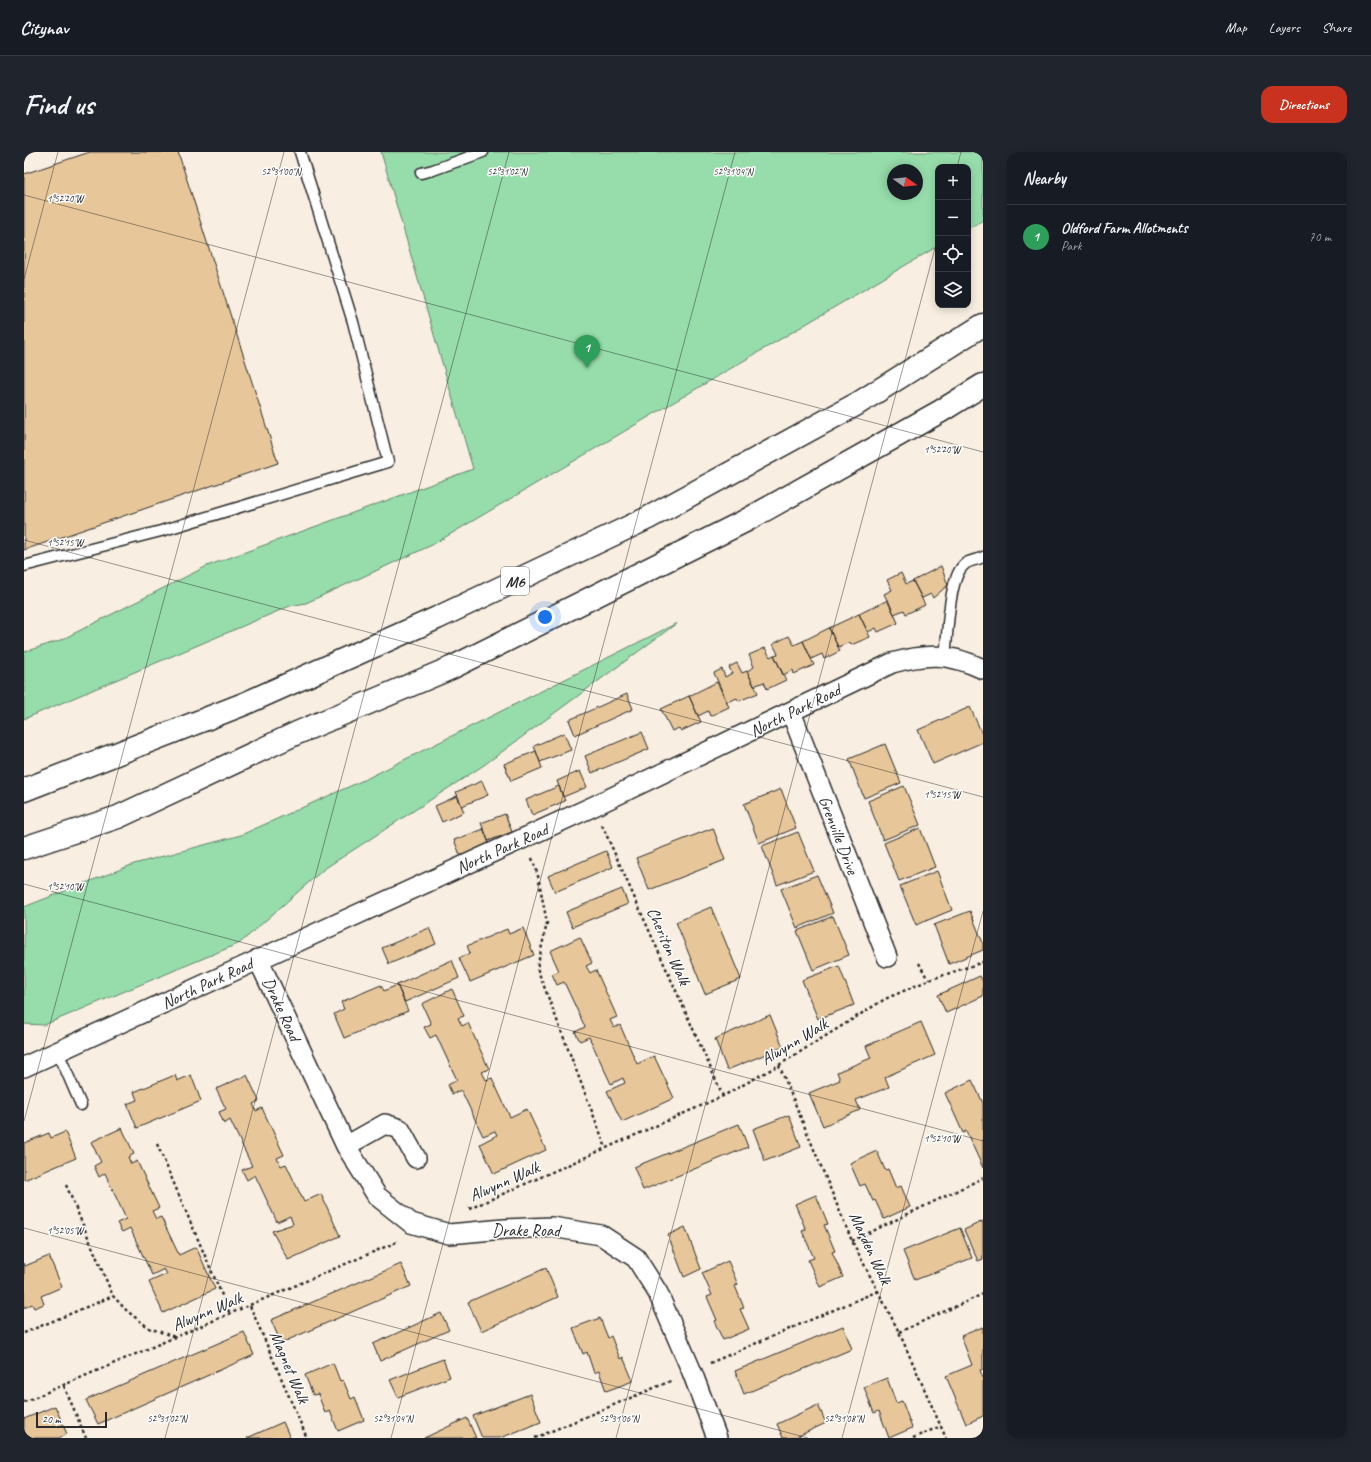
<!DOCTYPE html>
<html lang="en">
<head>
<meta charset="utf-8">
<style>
  :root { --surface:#171b24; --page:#20242c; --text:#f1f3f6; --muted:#9ea1a6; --line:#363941; --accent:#c8321e }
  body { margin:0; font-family:Caveat,sans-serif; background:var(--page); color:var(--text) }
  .controls { position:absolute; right:12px; top:12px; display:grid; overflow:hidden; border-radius:8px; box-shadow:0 2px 10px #0003 }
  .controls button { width:36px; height:36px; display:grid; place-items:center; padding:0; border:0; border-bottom:1px solid var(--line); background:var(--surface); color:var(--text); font:20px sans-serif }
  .compass { position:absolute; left:863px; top:12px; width:36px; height:36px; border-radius:50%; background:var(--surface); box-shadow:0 2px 10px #0003; rotate:105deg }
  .scale { position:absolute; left:12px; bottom:10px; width:71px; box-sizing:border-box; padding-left:4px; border:2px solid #2b2b2b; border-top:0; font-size:11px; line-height:14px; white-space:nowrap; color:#2b2b2b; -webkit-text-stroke:3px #fff; paint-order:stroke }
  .you { position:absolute; left:521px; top:465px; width:14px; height:14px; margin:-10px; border:3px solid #fff; border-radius:50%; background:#1a73e8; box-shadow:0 0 0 6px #1a73e833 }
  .badge { display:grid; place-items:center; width:26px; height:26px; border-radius:50%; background:var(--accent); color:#fff; font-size:13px; font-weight:700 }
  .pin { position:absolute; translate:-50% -33px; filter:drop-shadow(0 1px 2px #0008) }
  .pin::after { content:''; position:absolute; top:21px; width:14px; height:12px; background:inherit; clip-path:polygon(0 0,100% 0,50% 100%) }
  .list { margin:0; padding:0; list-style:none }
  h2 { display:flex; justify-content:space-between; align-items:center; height:52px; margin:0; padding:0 16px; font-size:17px }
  h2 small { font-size:13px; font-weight:400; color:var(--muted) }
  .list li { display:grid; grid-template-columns:26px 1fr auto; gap:12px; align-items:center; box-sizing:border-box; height:64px; padding:0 16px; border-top:1px solid var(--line) }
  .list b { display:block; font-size:15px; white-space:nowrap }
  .list p { margin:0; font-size:13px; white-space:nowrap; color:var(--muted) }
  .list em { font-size:13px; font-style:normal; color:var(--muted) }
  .icon { flex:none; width:22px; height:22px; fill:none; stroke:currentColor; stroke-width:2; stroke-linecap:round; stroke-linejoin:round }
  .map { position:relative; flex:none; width:959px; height:1286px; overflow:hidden; border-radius:12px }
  header { display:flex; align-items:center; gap:24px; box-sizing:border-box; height:56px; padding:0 20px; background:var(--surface); border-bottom:1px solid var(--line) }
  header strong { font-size:19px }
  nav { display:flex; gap:22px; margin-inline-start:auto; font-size:14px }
  .intro { display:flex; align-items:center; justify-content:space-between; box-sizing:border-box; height:96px; padding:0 24px }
  h1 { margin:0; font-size:28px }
  .button { padding:10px 18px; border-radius:12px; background:var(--accent); color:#fff; font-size:14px; font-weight:700 }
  main { display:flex; gap:24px; padding:0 24px }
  aside { flex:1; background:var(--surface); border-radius:12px; box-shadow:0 2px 10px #0003 }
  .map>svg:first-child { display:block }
  .green { fill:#96ddab; stroke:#60846b; fill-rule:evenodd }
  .building { fill:#e7c79a; stroke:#2b2b2b }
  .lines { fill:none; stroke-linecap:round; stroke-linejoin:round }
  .lane-casing { stroke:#2b2b2b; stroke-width:13 }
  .street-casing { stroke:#2b2b2b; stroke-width:22 }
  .highway-casing { stroke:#2b2b2b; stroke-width:25 }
  .path { stroke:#2b2b2b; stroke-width:2.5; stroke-dasharray:3 3; stroke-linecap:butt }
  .lane { stroke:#fff; stroke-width:10 }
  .street { stroke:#fff; stroke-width:19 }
  .highway { stroke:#fff; stroke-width:22 }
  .ticks { fill:none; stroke:#2b2b2b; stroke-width:1; stroke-opacity:0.45 }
  .labels { text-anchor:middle; stroke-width:3; stroke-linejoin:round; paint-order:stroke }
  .shield { fill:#fff; stroke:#6b6b6b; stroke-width:1 }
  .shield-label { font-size:16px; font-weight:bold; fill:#2b2b2b }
  .street-label { font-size:17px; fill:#2b2b2b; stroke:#fff }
  .ticks-label { font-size:10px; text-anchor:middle; fill:#2b2b2b; stroke:#fff; stroke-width:3; stroke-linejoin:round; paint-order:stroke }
</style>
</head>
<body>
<header>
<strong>Citynav</strong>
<nav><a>Map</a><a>Layers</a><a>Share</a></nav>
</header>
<div class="intro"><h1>Find us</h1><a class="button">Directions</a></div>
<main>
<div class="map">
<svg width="959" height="1286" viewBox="0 0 959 1286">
  <rect width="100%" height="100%" fill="#f8eee1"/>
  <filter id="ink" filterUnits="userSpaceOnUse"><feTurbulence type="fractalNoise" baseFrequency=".025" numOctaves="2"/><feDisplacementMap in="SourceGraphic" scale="8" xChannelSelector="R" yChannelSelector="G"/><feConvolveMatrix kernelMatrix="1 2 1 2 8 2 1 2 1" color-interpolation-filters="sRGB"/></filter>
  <g filter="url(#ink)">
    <path class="green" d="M357,0H959V68L944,77V15H914V94L408,393L282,451L266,454L0,567V500L37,488L183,414L449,317ZM869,18H893V42H869Z
      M653,471L460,613L300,717L216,791L20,873L0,872V755L110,712L217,683L342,627Z"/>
    <path class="building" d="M66,0H154L254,311L0,398V22Z
      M917,414L924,433L909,446L907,442L898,446L889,429Z
      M877,421L882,432L889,429L901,453L882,462L880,458L870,462L860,442L868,438L863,428Z
      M864,448L874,471L854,480L852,476L844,480L835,462Z
      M835,462L846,485L827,493L826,490L814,495L805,476Z
      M805,476L816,499L800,507L798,502L787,507L779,489Z
      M765,484L770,493L779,489L790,513L770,522L769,518L759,523L750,503L754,502L749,492Z
      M741,496L746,505L750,503L762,528L743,537L740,530L730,534L723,519L730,515L725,503Z
      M713,511L718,521L723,519L734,541L715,549L713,546L703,550L690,521L698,517L701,525L708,521L705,515Z
      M693,530L705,555L686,564L684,559L674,564L665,544Z
      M603,542L609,557L551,583L545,568Z
      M665,544L677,570L657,579L655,576L648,579L637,557Z
      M946,555L959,584V590L909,612L894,578Z
      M618,580L625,597L568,621L561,604Z
      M540,581L547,598L516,610L510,594Z
      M861,592L877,631L840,646L825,607Z
      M512,599L518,616L487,629L480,612Z
      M556,619L563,635L539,645L533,629Z
      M458,629L464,643L438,654L432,640Z
      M535,634L541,649L508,663L502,648Z
      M880,634L896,673L859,688L844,649Z
      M757,637L772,676L735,691L720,652Z
      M433,644L440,660L418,670L411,654Z
      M481,662L488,680L464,689L457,671Z
      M689,676L701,708L625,738L612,706Z
      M896,676L911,715L875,729L860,691Z
      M460,677L466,694L437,705L430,688Z
      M774,680L790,719L753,733L738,694Z
      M582,699L589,715L531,740L524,724Z
      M913,719L928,758L892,773L876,734Z
      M793,723L809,761L773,776L757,737Z
      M598,737L604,752L548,775L542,760Z
      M687,755L717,827L681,842L652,770Z
      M946,759L959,791V798L925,812L910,773Z
      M809,764L825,803L789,818L773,779Z
      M405,776L412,792L365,812L358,796Z
      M499,776L510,803L446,830L435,806L446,801L443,794L483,777L485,782Z
      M556,785L568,811L562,814L566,821L572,818L593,865L586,868L590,876L596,873L613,912L630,904L650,946L598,970L583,939L601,931L599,926L587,932L565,885L556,889L551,880L561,875L540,830L533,833L528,822L535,819L526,799Z
      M428,808L435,826L381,850L373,833Z
      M815,814L830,853L794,867L778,828Z
      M956,824L959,830V844L922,861L914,843Z
      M357,833L360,839L373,833L384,859L320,886L310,862L320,857L317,850Z
      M428,837L440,864L434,866L438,874L444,871L465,917L458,920L462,928L468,926L486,965L503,957L522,998L470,1022L456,992L473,983L471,979L459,984L437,938L428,942L424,933L433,928L412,883L406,886L400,875L407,872L398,852Z
      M746,863L759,895L703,918L691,887Z
      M897,870L911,903L861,925L865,935L832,948L836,958L799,974L785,941L816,928L813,920L847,906L842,894Z
      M151,923L153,929L167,923L177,949L113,976L103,952L113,948L110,940Z
      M223,923L235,949L229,952L232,959L238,956L260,1003L253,1006L257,1014L262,1012L280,1050L297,1042L316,1084L264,1108L248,1079L269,1072L266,1064L253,1070L231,1023L223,1028L218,1018L228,1014L206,968L200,972L195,960L202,957L192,937Z
      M948,928L959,951V1016L942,979L939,981L921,941Z
      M765,963L777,995L741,1009L729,977Z
      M715,972L724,995L619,1038L610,1015Z
      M98,976L110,1002L104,1005L107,1012L113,1009L135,1056L128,1059L132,1067L137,1065L155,1103L172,1095L191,1137L139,1161L125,1130L143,1122L140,1117L128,1123L106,1076L98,1080L93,1071L102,1067L81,1021L75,1025L70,1014L77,1010L67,990Z
      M41,980L52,1006L0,1028V991L25,981L27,986Z
      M853,999L861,1018L864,1017L872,1036L877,1034L886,1055L860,1067L851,1048L849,1049L841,1032L836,1034L826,1011Z
      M792,1043L804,1072L800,1073L811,1099L808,1100L819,1125L796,1135L784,1108L790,1106L778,1079L782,1078L771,1052Z
      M959,1069V1107L954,1109L940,1078Z
      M661,1075L677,1117L660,1125L644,1083Z
      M936,1076L948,1106L891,1128L879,1099Z
      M25,1104L38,1135L17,1144L20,1152L10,1156L8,1152L0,1156V1111L1,1114Z
      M704,1109L714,1133L711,1134L720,1156L716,1157L725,1177L699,1188L690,1169L693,1168L683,1145L688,1143L678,1121Z
      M377,1112L387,1134L257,1191L247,1168Z
      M522,1116L534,1145L457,1179L444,1150Z
      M417,1161L425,1178L356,1209L349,1192Z
      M576,1166L584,1186L587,1184L596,1207L599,1205L609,1229L582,1239L575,1219L570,1221L563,1200L559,1202L549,1176Z
      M819,1174L828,1197L720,1242L711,1219Z
      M959,1175V1217L956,1218L959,1226V1264L942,1272L922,1224L948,1213L937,1184Z
      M220,1180L230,1203L74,1272L62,1248Z
      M419,1207L426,1225L374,1245L366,1228Z
      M309,1211L316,1229L319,1228L327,1247L331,1245L340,1268L314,1279L306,1259L301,1261L294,1242L289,1243L281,1223Z
      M863,1226L872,1251L878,1249L888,1276L865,1286L855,1259L850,1261L840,1235Z
      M506,1242L517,1270L476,1286H458L449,1264Z
      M794,1253L802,1271L770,1286H759L753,1272Z
      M31,1254L43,1282L35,1286H0V1267Z
      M443,1266L452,1286H400Z
      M259,1270L266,1286H223Z"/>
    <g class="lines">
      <defs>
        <path id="lane" d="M397,21L409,18L459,0
          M0,414L137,379L364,310L329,170L276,0
          M921,504C924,483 924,425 941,412C946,408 954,408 959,405
          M34,900L57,953"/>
        <path id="street" d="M767,560L863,805
          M234,807L322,994L353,1044L387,1071L425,1082L480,1077L528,1075L577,1083L612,1106L634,1141L668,1220L693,1286
          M0,915L570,654L868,511C903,501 925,501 959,517
          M322,994L361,972L376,977L392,1006"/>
        <path id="highway" d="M0,638L220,552L413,466L624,366L833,252L959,173
          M0,696L94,665L273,581L427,516L721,369L917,259L959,233"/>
      </defs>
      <use href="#lane" class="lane-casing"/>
      <use href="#street" class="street-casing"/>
      <use href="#highway" class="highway-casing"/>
      <path class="path" d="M578,673L699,944
        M508,706L514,724L523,771L513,816L582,996
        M895,811L904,828
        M755,913L828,1089L875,1180L922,1286
        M133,992L206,1162
        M42,1033L89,1144L103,1159L125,1176L151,1185
        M445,1057L699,944L755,913L861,847L905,828L959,810
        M828,1089L959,1026
        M226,1154L283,1286
        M875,1180L959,1142
        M0,1181L89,1144
        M686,1211L854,1139
        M40,1234L62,1286
        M0,1250L375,1089
        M511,1286L649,1228
        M889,1286L917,1274"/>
      <use href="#lane" class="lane"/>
      <use href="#street" class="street"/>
      <use href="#highway" class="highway"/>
    </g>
  </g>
  <path class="ticks" d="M933,15L937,0M0,43L959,300M0,127L34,0M0,388L959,645M0,732L959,989M0,969L260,0M0,1076L784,1286M141,1286L485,0M367,1286L711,0M592,1286L914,85M818,1286L959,759"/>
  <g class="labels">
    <rect class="shield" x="477" y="415" width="28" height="28" rx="3"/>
    <g class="shield-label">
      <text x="491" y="435">M6</text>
    </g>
    <g class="street-label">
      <text transform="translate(771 558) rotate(-26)" y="6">North Park Road</text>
      <text transform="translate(815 683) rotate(69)" y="6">Grenville Drive</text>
      <text transform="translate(478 696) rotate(-24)" y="6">North Park Road</text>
      <text transform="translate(645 794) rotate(66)" y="6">Cheriton Walk</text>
      <text transform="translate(183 831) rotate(-25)" y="6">North Park Road</text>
      <text transform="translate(258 857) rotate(65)" y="6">Drake Road</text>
      <text transform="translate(770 889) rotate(-31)" y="6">Alwynn Walk</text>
      <text transform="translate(480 1029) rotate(-24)" y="6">Alwynn Walk</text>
      <text x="502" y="1084">Drake Road</text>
      <text transform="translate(847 1096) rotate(65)" y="6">Marden Walk</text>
      <text transform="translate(183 1159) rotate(-23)" y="6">Alwynn Walk</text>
      <text transform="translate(266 1215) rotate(67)" y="6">Magnet Walk</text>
    </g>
  </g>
  <g class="ticks-label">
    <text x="257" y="23">52°31'00"N</text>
    <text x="483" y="23">52°31'02"N</text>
    <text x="709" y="23">52°31'04"N</text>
    <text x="41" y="50">1°52'20"W</text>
    <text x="918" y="301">1°52'20"W</text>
    <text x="41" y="394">1°52'15"W</text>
    <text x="918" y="646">1°52'15"W</text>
    <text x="41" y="738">1°52'10"W</text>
    <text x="918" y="990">1°52'10"W</text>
    <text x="41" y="1082">1°52'05"W</text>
    <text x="143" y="1270">52°31'02"N</text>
    <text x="369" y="1270">52°31'04"N</text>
    <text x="595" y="1270">52°31'06"N</text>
    <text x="820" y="1270">52°31'08"N</text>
  </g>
</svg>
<div class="controls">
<button>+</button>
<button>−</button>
<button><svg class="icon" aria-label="locate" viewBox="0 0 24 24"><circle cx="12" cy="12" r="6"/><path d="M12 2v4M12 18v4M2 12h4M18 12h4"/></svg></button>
<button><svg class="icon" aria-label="layers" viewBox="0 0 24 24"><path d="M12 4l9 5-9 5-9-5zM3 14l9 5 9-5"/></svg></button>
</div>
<svg class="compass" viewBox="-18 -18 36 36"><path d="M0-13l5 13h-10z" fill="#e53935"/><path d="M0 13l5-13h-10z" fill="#9ea1a6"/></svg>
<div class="scale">20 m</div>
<div class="you"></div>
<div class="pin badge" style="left:563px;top:216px;background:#2e9e5b">1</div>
</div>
<aside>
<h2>Nearby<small></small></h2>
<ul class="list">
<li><span class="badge" style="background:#2e9e5b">1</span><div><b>Oldford Farm Allotments</b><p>Park</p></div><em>70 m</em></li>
</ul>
</aside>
</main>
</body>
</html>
